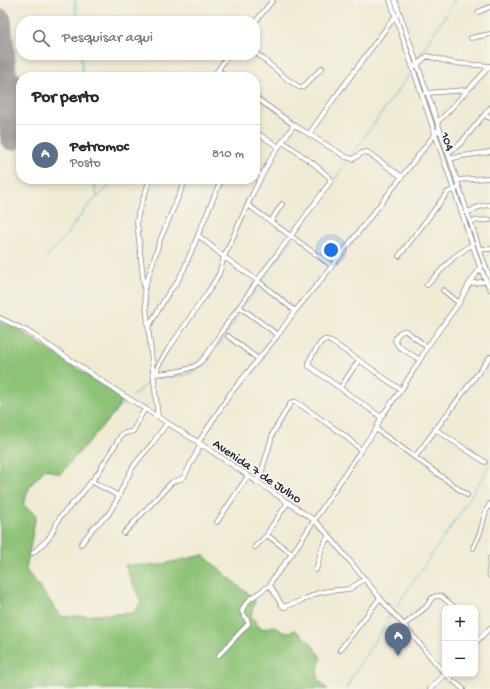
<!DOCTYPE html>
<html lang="pt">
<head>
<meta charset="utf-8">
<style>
  :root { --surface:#fff; --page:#f7f7f7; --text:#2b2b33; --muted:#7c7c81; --line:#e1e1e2; --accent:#db2777 }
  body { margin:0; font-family:"Gochi Hand",sans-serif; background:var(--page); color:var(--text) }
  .controls { position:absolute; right:12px; bottom:12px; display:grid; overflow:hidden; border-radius:8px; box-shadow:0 2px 6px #0003 }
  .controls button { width:36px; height:36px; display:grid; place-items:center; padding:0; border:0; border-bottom:1px solid var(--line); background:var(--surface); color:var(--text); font:20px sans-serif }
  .you { position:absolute; left:331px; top:250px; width:14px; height:14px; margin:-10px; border:3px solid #fff; border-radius:50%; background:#1a73e8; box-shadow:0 0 0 6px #1a73e833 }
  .badge { display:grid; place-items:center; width:26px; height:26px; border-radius:50%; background:var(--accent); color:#fff; font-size:13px; font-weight:700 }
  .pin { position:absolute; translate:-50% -33px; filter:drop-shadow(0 1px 2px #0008) }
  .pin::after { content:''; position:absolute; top:21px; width:14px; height:12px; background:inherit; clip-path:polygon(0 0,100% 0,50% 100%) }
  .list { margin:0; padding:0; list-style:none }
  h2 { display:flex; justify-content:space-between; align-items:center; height:52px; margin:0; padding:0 16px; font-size:17px }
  h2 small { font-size:13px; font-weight:400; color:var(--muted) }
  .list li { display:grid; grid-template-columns:26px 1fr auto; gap:12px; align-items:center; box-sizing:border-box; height:60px; padding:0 16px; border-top:1px solid var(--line) }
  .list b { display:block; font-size:15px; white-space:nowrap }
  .list p { margin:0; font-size:13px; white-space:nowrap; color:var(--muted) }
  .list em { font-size:13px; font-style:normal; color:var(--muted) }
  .icon { flex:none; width:22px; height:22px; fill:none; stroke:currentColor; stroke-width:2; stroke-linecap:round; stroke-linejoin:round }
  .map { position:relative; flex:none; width:490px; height:689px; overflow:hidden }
  .search { position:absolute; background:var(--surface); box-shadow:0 2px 6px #0003; left:16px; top:16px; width:244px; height:44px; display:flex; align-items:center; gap:10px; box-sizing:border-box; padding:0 14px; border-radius:16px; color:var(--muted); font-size:15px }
  .panel { position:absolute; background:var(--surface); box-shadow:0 2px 6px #0003; left:16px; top:72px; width:244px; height:112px; border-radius:16px }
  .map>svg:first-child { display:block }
  .green { fill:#8dc376; stroke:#587258 }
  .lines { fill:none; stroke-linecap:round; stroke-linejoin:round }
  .stream { stroke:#52bacf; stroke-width:1 }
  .taxiway { stroke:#898688; stroke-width:9 }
  .runway { stroke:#898688; stroke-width:23 }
  .minor-casing { stroke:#898688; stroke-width:5.5 }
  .minor { stroke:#fff; stroke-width:4 }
  .labels { text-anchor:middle; stroke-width:4; stroke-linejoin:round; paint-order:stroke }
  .street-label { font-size:13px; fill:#22223b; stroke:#f7f3e8 }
</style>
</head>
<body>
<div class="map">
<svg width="490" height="689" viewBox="0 0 490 689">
  <rect width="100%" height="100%" fill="#f7f3e8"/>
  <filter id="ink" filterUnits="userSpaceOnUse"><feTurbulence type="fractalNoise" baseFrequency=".025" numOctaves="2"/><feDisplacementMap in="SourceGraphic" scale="8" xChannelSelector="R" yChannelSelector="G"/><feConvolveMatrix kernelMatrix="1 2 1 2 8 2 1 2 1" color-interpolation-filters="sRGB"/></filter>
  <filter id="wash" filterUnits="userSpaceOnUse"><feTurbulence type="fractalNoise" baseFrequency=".012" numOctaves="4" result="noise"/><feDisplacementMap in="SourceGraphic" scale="16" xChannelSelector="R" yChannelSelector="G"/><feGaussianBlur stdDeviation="0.9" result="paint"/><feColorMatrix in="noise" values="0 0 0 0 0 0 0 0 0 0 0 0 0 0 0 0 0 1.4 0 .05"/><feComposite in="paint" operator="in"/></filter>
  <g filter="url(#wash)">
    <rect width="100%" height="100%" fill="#f0ebd5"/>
    <path class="green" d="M0,321L16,328L122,398L116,411L60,474L45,469L30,486L23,505L36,515L26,570L62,617L133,613L141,602L125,565H159L203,555L255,600L251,616L261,629L275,626L284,633L295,630L310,642L321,658C319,667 315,673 320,681C323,685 324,687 328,689H0Z"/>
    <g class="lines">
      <path class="stream" d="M75,0L77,21
        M81,55L83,77
        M419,57L455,0
        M363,139L411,72
        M351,156L361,142
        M93,179L97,196
        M334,181L348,160
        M296,234L328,189
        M45,258L63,239L84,211L97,197L114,182L117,179
        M275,263L292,239
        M262,281L268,272
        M244,306L259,285
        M218,346L241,311
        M159,378C183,375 197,377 212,355
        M132,396L151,381
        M113,412L128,400
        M396,607L461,512L490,465
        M0,676C5,674 8,671 10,666
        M314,682L319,689
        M346,689C358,663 377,640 391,614"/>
      <path class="taxiway" d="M4,65L11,73L21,81
        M12,135L21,134"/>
      <path class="runway" d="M0,20L12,139"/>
    </g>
  </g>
  <g filter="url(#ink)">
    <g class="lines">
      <defs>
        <path id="minor" d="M390,0L480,267L490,289
          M395,0L448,153L482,257L490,278
          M478,12L490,7
          M255,22L273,0
          M471,38L490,34
          M255,52L287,79L299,87H303L322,68
          M414,66L417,65L427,56L453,63L489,66
          M218,70L228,55
          M213,77L218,70L227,77
          M426,93L467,90
          M255,97L294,125L346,157L353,159L362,153L367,152L402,177
          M484,115L490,108
          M437,122L443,117L490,66
          M255,132L279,147
          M309,134L333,100L396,15
          M448,153L461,143L484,115L490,118
          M450,159L462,156L490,152
          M255,171L262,175
          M150,179L138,214L137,222L158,417
          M456,180L490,178
          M248,205L332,266
          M467,213C475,208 481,205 490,205
          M271,221L282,204
          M470,221L490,220
          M198,235L224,257L258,281L295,311
          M479,249H490
          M399,256L448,192L456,189
          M469,284L487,281
          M427,285L454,257L473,244
          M145,287L160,240L186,179
          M443,290L459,303
          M240,307L278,335
          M0,318L27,331L120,393L201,444L314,520L325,531L390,610L404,625L445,674L463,689
          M149,326L169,292L176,284L184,269L218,187L223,179
          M228,336L258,359
          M420,360L398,346L395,340C397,335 400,330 406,331L427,347
          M153,374C166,373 187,372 198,364C210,355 217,337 226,325C240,307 252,288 265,270C287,241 309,212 330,182V178L314,164L283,142
          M156,374L158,366L169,348L210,289L219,274L224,257L253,193L271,158L294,125
          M340,388L359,360
          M381,417L309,366V361C311,357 320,342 324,340C327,339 328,340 330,341L359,360L401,390
          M376,429L381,417L401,390L420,360L427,347L459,303L469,284L481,267
          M435,429L485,462
          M198,443L230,394L278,335L295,311L321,280L439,129
          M415,457L490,357
          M91,481L119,496
          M256,482L261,474L273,433L290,404L292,402H296L344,435L361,450
          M217,522L248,476
          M124,533L172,482L181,479L184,477L201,444
          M267,535L292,554
          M81,544L94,527L108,515L118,498L122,488L133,467L139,459L152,444L167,423
          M255,547L267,535L268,532L288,502
          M473,548L480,533L486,511L490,504
          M33,553L49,538L60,517L80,496L98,473L122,434L133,431L145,408
          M490,558L489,571L490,576
          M316,570L322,548L329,535
          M270,585L281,604L284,607L303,600L318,593L328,591L349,589L365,579
          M404,625L426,607C432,601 429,595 441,596L454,607
          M475,643L490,628
          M340,650L380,598
          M219,655L248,624V622L242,611L244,606L250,599L270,585L272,580L292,554L361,450L376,429L467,495
          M430,689L445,674"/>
      </defs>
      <use href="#minor" class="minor-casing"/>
      <use href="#minor" class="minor"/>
    </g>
  </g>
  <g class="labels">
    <g class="street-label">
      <text transform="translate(449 141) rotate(71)" y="5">104</text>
      <text transform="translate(258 470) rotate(34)" y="5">Avenida 7 de Julho</text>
    </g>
  </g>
</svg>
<div class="controls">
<button>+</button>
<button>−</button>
</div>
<div class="you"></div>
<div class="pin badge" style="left:398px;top:656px;background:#5c6f8a">A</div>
<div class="search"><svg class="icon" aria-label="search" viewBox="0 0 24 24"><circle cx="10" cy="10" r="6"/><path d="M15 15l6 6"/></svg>Pesquisar aqui</div>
<section class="panel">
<h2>Por perto<small></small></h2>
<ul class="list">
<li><span class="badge" style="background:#5c6f8a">A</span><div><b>Petromoc</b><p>Posto</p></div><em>810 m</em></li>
</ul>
</section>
</div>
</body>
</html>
